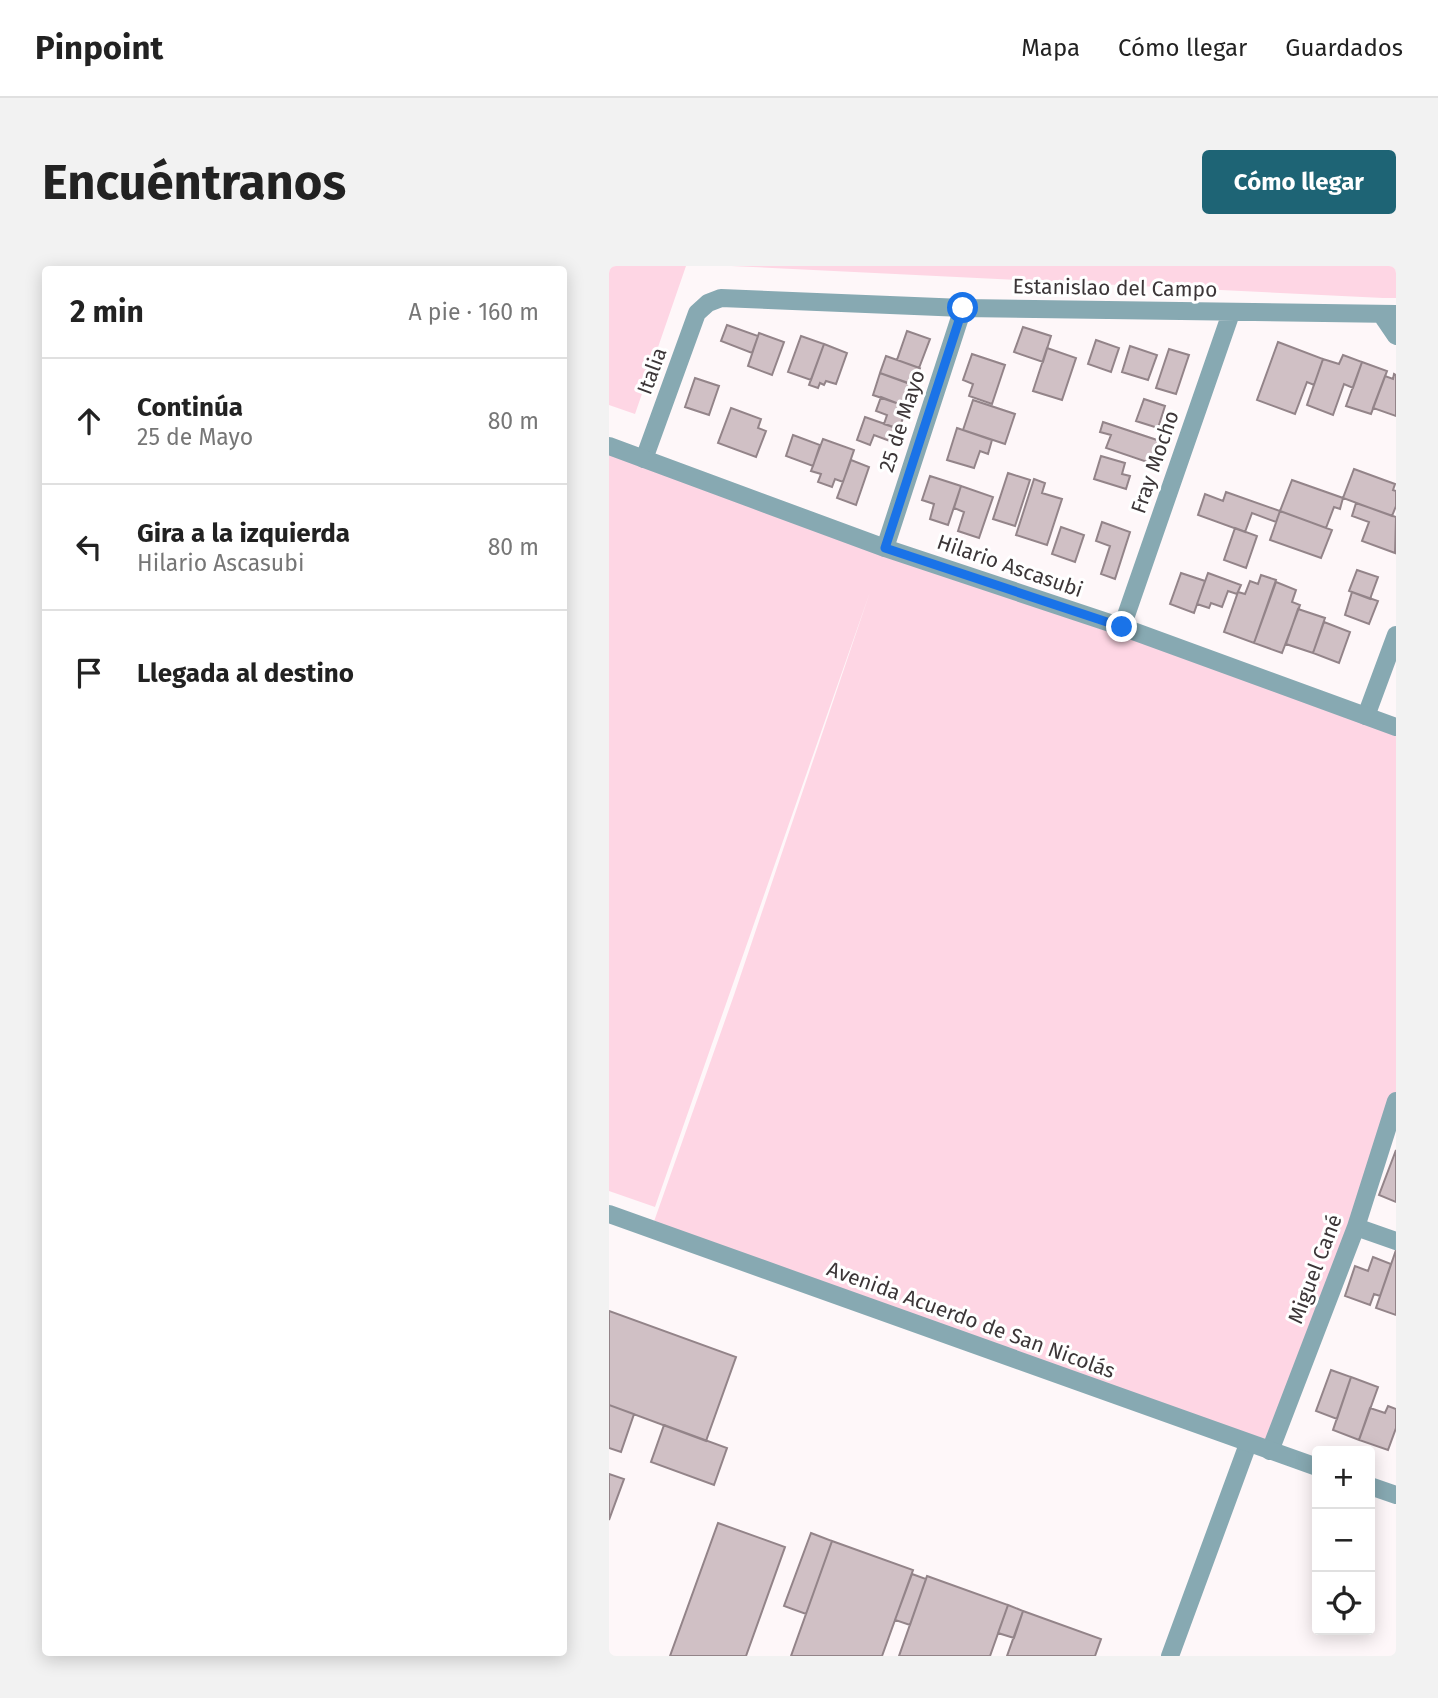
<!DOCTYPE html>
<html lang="es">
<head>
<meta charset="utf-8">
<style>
  :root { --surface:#fff; --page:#f2f2f2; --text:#222; --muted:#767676; --line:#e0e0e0; --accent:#1e6475 }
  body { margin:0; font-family:"Fira Sans",sans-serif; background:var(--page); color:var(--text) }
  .controls { position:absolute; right:21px; bottom:21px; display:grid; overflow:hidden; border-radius:7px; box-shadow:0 4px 18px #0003 }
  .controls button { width:63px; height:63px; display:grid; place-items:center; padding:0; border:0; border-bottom:2px solid var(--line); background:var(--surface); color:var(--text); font:35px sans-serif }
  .stop { position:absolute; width:21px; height:21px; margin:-16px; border:5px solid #1a73e8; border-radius:50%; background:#fff }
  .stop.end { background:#1a73e8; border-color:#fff; box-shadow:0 2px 7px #0008 }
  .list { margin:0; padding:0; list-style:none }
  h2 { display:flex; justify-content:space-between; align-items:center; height:91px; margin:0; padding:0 28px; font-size:30px }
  h2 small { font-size:23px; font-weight:400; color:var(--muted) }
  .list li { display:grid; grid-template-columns:46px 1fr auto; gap:21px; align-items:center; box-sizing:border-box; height:126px; padding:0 28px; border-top:2px solid var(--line) }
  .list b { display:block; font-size:26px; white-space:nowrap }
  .list p { margin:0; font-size:23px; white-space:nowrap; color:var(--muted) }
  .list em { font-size:23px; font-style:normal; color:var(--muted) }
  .icon { flex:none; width:38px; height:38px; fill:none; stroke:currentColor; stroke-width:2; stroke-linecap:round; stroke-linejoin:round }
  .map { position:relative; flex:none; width:787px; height:1390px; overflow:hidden; border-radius:7px }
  header { display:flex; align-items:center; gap:42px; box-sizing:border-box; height:98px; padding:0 35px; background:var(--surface); border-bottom:2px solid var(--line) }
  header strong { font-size:33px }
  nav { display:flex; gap:38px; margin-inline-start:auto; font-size:24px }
  .intro { display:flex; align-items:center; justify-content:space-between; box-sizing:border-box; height:168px; padding:0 42px }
  h1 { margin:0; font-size:49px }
  .button { padding:18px 32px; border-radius:7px; background:var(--accent); color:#fff; font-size:24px; font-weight:700 }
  main { display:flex; gap:42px; padding:0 42px }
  aside { flex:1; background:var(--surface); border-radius:7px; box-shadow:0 4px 18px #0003 }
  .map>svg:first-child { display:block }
  .green { fill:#fed6e4 }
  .building { fill:#d0c0c5; stroke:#938489; stroke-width:2 }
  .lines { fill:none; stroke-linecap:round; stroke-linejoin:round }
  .minor { stroke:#87a9b2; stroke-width:18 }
  .tertiary { stroke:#87a9b2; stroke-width:18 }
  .route { stroke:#1a73e8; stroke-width:9 }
  .labels { text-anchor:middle; stroke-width:6; stroke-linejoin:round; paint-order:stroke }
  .street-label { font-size:21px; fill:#3c3638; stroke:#fff }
</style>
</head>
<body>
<header>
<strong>Pinpoint</strong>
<nav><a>Mapa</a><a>Cómo llegar</a><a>Guardados</a></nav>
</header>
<div class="intro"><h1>Encuéntranos</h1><a class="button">Cómo llegar</a></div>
<main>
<aside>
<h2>2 min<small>A pie · 160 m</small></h2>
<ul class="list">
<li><svg class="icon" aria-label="ahead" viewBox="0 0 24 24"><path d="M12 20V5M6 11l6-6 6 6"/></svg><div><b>Continúa</b><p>25 de Mayo</p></div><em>80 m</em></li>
<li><svg class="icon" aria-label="left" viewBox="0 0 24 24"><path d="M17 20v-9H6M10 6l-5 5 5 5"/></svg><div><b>Gira a la izquierda</b><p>Hilario Ascasubi</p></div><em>80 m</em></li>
<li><svg class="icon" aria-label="arrive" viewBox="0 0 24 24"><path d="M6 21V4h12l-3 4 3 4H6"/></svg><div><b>Llegada al destino</b></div></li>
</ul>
</aside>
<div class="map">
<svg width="787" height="1390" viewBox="0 0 787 1390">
  <rect width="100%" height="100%" fill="#fef7f9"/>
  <path class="green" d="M0,0H77L26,148L0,139Z
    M122,0H787V32H774Z
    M0,183L787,461V835L661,1185L42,964L125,729L261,326L46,941L0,925Z"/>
  <path class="building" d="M118,59L149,70L143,87L112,75Z
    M414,61L442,70L434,96L405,86Z
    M298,65L321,73L310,102L288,94Z
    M150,67L175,76L163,109L139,100Z
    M192,70L215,78L202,114L179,106Z
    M487,74L510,82L502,106L479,98Z
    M669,76L714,93L705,119L698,116L686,148L648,134Z
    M215,78L238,87L227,118L217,115L215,119L211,117L209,122L200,119Z
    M521,80L548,89L539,114L513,106Z
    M438,82L467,92L453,134L424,125Z
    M560,83L580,89L567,128L547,122Z
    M363,88L396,99L383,138L360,130L364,118L354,114Z
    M734,89L753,96L744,122L735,118L724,149L698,139L714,93L730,98Z
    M277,90L311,102L305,119L271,107Z
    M753,96L778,105L762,148L737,140Z
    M271,107L301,118L293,139L264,129Z
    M785,108L787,109V150L764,142L776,110L784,113Z
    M86,112L110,120L100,149L76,141Z
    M272,131L298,141L290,163L275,158L278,149L267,145Z
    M535,133L556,140L549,162L527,155Z
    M364,134L406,148L396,178L354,164Z
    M122,142L152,153L149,162L157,165L147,191L109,177Z
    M256,151L290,163L286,177L265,169L261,179L248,174Z
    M494,156L554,176L547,199L497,182L502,169L491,166Z
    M348,162L383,174L379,188L371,185L365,202L338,194Z
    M184,169L211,179L204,200L177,190Z
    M214,173L245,184L234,216L226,213L223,221L209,216L212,208L202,205Z
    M492,190L516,197L513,208L521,210L517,223L485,213Z
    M242,194L260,201L247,239L228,232Z
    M745,203L786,218L784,224L787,225V240L783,250L734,232Z
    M399,207L421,214L406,260L384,253Z
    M321,210L352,220L339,259L321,253L325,238L313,234Z
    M425,213L436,217L433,227L453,233L438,279L407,269Z
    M683,214L734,232L731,243L725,241L717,262L671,245Z
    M352,220L384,231L370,272L349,265L355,246L345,242Z
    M617,226L671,245L667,256L643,247L636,266L589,249L596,228L614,235Z
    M747,237L787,251L786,287L753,275L760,256L743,250Z
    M671,245L723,264L712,292L661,274Z
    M493,256L521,266L506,313L492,308L501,280L487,275Z
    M452,261L475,269L466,296L443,288Z
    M626,262L648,270L637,302L615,294Z
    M748,304L769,311L761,333L740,325Z
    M572,307L596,315L585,347L561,338Z
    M599,307L632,319L628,328L619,325L613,341L602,337L600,342L588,338Z
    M652,309L667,314L645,377L615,366L629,326L636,328L641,315L649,318Z
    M667,316L687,324L683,336L691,339L673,387L645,377Z
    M743,326L769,335L760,358L736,349Z
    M689,343L716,352L704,387L677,378Z
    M715,356L741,366L730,397L704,387Z
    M787,884V936L770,929Z
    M787,984V1049L767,1042Z
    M764,991L782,998L771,1030L765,1028L761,1039L736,1030L746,1000L759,1005Z
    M0,1045L127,1091L97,1175L0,1139Z
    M722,1104L742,1111L728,1153L707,1145Z
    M742,1111L769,1121L750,1174L724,1164Z
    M0,1139L25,1148L12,1186L0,1182Z
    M779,1140L787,1143V1162L779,1184L750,1174L761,1142L776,1147Z
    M55,1159L118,1182L105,1219L42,1196Z
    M0,1208L15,1213L0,1254Z
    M109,1257L176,1281L137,1390H61Z
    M202,1267L223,1275L197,1348L175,1340Z
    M223,1275L304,1304L273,1390H182Z
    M303,1308L317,1313L301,1359L286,1354Z
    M318,1310L399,1339L381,1390H290Z
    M399,1339L414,1345L405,1372L389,1367Z
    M414,1345L492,1373L486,1390H398Z"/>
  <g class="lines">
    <path class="minor" d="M772,48L787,70
      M35,193L88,47L99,37L112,32L354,42L787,48
      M276,282L354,42
      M513,361L622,47
      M757,450L787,369
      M747,961L787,975
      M661,1185L747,961L787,835
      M561,1390L639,1178"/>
    <path class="tertiary" d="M0,180L276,282L513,361L787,461
      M0,948L708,1201
      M761,1220L787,1229"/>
  </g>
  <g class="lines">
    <path class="route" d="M354,42L276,282L513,361"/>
  </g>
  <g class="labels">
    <g class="street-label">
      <text transform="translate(506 22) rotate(1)" y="7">Estanislao del Campo</text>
      <text transform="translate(43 105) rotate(-70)" y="7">Italia</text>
      <text transform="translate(293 155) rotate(-72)" y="7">25 de Mayo</text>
      <text transform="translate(546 196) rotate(-71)" y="7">Fray Mocho</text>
      <text transform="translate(401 300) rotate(19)" y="7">Hilario Ascasubi</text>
      <text transform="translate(706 1003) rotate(-69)" y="7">Miguel Cané</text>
      <text transform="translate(362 1054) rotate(20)" y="7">Avenida Acuerdo de San Nicolás</text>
    </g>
  </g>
</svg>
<div class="controls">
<button>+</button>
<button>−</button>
<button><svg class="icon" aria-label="locate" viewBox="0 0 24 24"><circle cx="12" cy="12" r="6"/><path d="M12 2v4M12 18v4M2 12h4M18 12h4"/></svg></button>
</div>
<div class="stop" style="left:354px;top:42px"></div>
<div class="stop end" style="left:513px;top:361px"></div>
</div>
</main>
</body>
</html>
